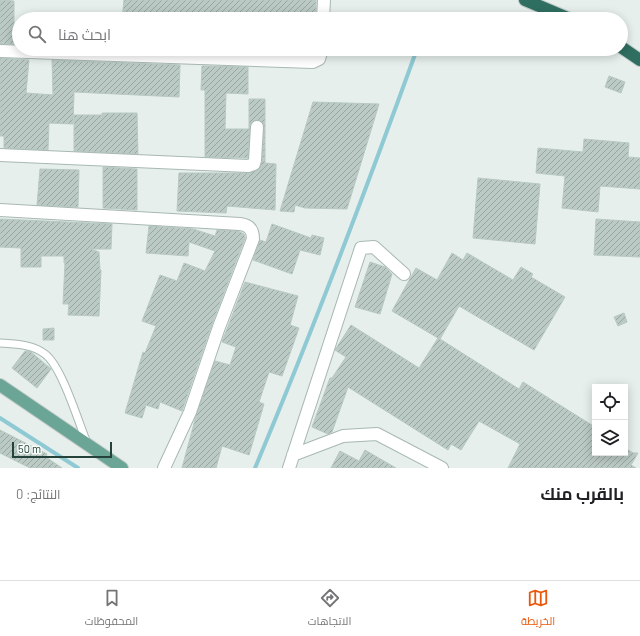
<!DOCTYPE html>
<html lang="ar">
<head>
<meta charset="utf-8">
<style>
  :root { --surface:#fff; --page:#f2f2f2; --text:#202124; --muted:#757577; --line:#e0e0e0; --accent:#ea580c }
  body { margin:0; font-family:Barlow,Cairo,sans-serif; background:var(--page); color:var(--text); direction:rtl }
  .controls { position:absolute; right:12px; bottom:12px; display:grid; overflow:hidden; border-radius:0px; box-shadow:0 2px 10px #0003 }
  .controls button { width:36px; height:36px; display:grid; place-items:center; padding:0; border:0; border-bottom:1px solid var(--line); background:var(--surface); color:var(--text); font:20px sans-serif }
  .scale { position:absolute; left:12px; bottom:10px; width:100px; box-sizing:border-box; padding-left:4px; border:2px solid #24423a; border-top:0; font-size:11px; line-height:14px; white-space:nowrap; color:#24423a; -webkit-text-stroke:3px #f7fbf9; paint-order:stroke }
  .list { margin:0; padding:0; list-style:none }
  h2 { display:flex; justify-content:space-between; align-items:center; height:52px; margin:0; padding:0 16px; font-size:17px }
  h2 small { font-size:13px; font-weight:400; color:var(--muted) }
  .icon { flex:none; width:22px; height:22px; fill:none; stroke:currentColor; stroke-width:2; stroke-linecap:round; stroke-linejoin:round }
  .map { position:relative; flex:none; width:640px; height:468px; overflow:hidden; direction:ltr }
  .search { position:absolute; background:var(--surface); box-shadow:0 2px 10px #0003; left:12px; right:12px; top:12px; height:44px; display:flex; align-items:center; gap:10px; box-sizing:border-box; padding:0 14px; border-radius:22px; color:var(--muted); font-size:15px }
  .sheet { height:112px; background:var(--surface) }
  nav { display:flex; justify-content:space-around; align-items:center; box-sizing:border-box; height:56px; border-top:1px solid var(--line); background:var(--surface); font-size:11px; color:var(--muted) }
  nav a { display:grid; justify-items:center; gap:2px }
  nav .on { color:var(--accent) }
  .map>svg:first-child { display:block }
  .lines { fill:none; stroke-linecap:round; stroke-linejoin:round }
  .stream { stroke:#8ec9d4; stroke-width:4 }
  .building { fill:url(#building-hatch); stroke:#b8c9c2 }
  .lane-casing { stroke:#a8b8b2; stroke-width:9 }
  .street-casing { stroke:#a8b8b2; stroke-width:14 }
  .primary-casing { stroke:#c2cac8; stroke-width:14 }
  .highway-casing { stroke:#c2cac8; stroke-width:14 }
  .lane { stroke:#fff; stroke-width:7 }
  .street { stroke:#fff; stroke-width:12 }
  .primary { stroke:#6aa596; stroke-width:12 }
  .highway { stroke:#2f6f62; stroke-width:12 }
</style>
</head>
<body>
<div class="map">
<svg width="640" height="468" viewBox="0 0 640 468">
  <defs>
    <pattern id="building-hatch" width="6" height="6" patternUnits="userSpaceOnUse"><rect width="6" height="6" fill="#bbcac4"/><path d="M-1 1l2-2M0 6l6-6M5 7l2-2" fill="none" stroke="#98a6a0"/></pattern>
  </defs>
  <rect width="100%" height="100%" fill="#e6efeb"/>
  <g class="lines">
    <path class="stream" d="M0,418L78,468
      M255,468C313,330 366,190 417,49"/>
  </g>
  <path class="building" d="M0,0L14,1V44H0Z
    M124,0H316V19H122Z
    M202,49H249V52L202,51Z
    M0,58L29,60L26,93L53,95L52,60L180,65L179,97L74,92L73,124L49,123L48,150L4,148V136H0Z
    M202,66L248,67V94L226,93L225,129H249V99H265V163L276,164L275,210L227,206L226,213L177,211L179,173H248L259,169L262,162L264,127L261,121L258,120L253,121L250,126L248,158L205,157V90H201Z
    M609,76L625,82L621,93L605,87Z
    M313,102L379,104L347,209L305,208L295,205L294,212L280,211Z
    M102,113H137L138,154L74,151V115H102Z
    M584,139L629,143L628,157L640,158V189L600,186L598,212L562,208L565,176L536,173L538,148L583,152Z
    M103,167L137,169V210L103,208Z
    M40,169L79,170L78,207L37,205Z
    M478,178L540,184L535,244L473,238Z
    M0,219L112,224L111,249H90L99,252L100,270H101L99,316L68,315L69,304H63L65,263H64V256H41V267H21V248L0,247Z
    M596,219L640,222V257L594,255Z
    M272,224L311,238L312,235L324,238L320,255L300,250L292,274L253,260L260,240L266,242Z
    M149,226L193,229L215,236L217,230L238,231L244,234L245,238L212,324L182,411L160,402L158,409L146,405L142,418L125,413L143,352L145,353L156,326L142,321L160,275L177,281L184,263L205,271L215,251L189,242L188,256L146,253Z
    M452,253L463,260L467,253L513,280L521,267L533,274L531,277L565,297L534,350L459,306L440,339L519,389L523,382L595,427V453H609L615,457L617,453H625V448L633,453H638L631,465L636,468H508L520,444L479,421L461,450L451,444L448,450L348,387L332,432L328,434L312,427L330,378H332L346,357L335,350L351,325L419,368L438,338L392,311L416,268L437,280Z
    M370,262L385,267L392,274L380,314L355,307Z
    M245,282L298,296L290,325L299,328L282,376L269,372L259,402L264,404L249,455L222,446L216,468H182L196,416L215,361L230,365L236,347L222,342Z
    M624,313L627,322L618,326L614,317Z
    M54,328V340H43V329Z
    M25,351L31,352L51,369L37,388L12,368Z
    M0,430L47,454L46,457L62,468H30L0,453Z
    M365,450L396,468H331L340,451L359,461Z"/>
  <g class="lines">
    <defs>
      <path id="lane" d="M0,343C15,344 32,344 45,354C62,367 78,421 87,443"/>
      <path id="street" d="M323,19L324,0
        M0,51L313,62L319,59L322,49
        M0,155L248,166L254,164L255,160L257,127
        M0,210L240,224C249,225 253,230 253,239L219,327L190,412L164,468
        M293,455L343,436L377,434L442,468
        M289,468L361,248L374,247L404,274"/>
      <path id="primary" d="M0,385L122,468"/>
      <path id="highway" d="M525,0L570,19
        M621,47L640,60"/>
    </defs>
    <use href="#lane" class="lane-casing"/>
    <use href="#street" class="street-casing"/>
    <use href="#primary" class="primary-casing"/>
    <use href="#highway" class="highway-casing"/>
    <use href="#lane" class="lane"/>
    <use href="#street" class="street"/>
    <use href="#primary" class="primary"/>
    <use href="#highway" class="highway"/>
  </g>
</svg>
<div class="controls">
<button><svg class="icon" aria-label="locate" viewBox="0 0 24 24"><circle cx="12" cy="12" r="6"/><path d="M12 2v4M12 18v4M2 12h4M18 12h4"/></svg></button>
<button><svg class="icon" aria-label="layers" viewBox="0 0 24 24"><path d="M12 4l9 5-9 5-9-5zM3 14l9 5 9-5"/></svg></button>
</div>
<div class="scale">50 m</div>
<div class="search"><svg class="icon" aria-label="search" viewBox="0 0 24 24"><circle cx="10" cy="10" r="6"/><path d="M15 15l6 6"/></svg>ابحث هنا</div>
</div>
<section class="sheet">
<h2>بالقرب منك<small>النتائج: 0</small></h2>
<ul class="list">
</ul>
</section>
<nav>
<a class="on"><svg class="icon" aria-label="map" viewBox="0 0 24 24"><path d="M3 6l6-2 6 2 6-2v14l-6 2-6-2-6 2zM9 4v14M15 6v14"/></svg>الخريطة</a>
<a><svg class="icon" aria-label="directions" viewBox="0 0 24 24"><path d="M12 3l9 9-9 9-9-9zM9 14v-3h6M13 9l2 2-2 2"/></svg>الاتجاهات</a>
<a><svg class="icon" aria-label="saved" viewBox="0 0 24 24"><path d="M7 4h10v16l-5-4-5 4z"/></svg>المحفوظات</a>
</nav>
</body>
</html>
